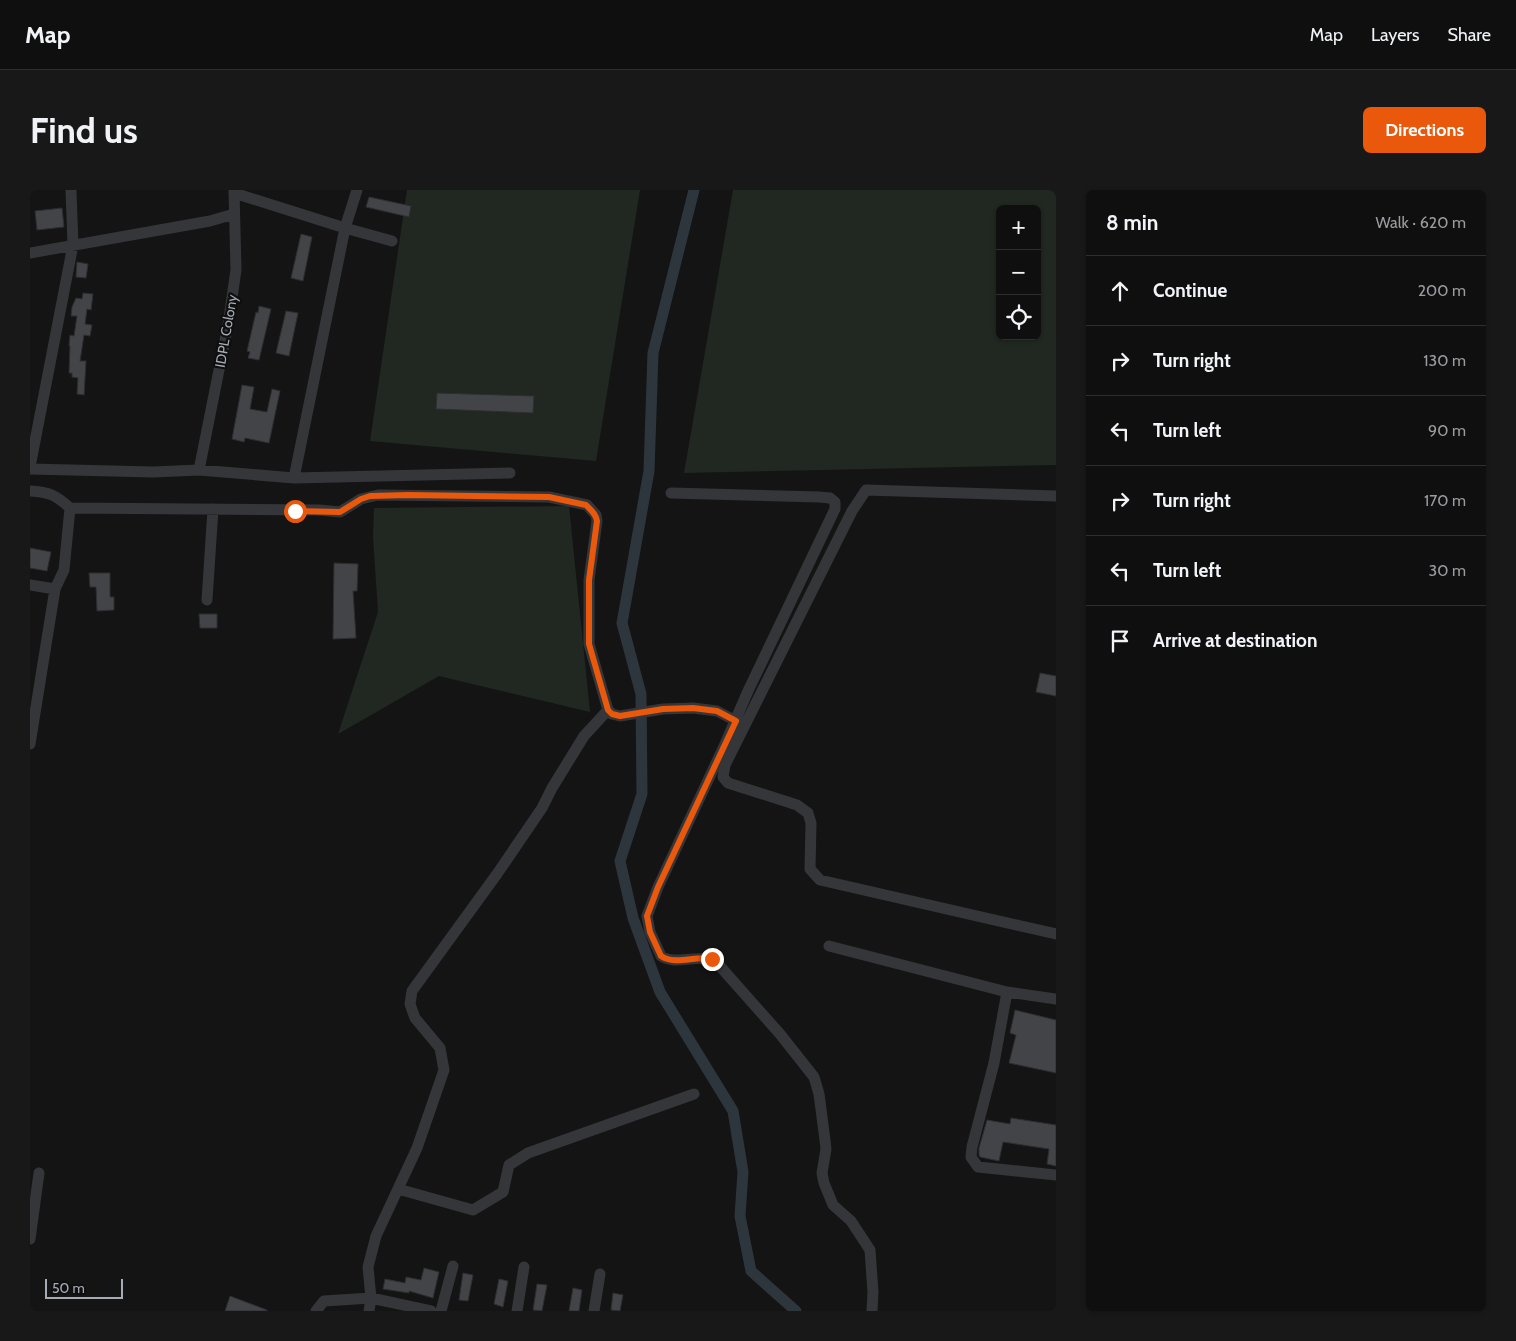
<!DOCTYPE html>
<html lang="en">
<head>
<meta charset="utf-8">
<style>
  :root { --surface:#0f0f10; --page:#181819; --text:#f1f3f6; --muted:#9b9c9f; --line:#2f2f30; --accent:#ea580c }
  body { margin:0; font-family:Cabin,sans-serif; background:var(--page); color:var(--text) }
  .controls { position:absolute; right:15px; top:15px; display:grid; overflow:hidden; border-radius:8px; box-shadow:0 1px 4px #0004 }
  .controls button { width:45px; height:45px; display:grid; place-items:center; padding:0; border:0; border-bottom:1px solid var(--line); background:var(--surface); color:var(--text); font:25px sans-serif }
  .scale { position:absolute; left:15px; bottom:12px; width:78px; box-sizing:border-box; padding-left:5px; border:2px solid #a6abb5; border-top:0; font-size:14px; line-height:18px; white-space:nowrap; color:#a6abb5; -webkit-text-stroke:4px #0f0f10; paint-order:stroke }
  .stop { position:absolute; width:15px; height:15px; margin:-11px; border:4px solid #ea580c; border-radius:50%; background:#fff }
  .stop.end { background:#ea580c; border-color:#fff; box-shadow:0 1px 5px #0008 }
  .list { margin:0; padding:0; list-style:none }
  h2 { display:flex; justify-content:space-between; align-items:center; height:65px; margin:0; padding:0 20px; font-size:21px }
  h2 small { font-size:16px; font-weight:400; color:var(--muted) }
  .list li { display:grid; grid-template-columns:32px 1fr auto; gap:15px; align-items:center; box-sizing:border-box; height:70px; padding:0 20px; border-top:1px solid var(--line) }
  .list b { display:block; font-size:19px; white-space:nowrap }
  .list em { font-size:16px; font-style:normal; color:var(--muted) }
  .icon { flex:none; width:28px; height:28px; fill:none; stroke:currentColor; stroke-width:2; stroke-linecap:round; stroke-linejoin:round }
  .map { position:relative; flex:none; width:1026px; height:1121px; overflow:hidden; border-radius:8px }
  header { display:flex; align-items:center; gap:30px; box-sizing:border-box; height:70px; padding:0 25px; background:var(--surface); border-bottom:1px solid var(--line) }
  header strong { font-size:24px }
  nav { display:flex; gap:28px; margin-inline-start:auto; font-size:18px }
  .intro { display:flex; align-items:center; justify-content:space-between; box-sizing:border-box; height:120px; padding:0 30px }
  h1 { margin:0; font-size:35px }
  .button { padding:12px 22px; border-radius:8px; background:var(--accent); color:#fff; font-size:18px; font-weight:700 }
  main { display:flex; gap:30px; padding:0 30px }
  aside { flex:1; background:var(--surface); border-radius:8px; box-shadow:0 1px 4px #0004 }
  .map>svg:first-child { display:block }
  .green { fill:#202821; fill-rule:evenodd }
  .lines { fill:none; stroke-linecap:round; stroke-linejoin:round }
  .canal { stroke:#2e363d; stroke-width:11 }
  .building { fill:#434448; stroke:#2e2e31 }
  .minor { stroke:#35363a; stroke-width:11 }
  .route { stroke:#ea580c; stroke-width:6 }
  .labels { text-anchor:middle; stroke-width:4.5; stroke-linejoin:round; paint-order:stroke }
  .street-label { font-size:14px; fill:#a6abb5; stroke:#0f0f10 }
</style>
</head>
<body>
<header>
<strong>Map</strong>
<nav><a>Map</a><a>Layers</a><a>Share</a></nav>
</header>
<div class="intro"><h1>Find us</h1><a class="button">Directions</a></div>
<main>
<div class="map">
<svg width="1026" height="1121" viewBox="0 0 1026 1121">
  <rect width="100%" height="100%" fill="#141415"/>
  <path class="green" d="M377,0H610L566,271L340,251Z
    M703,0H1026V275L654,283ZM970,19H1007V146H970Z
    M539,316L560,522L409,486L308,544L348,422L343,347L344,318Z"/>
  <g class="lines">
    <path class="canal" d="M664,0L623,163L619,281L592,433L611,504L612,604L590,671L603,728L630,802L703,921L713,982L710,1026L721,1081L766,1121"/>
  </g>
  <path class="building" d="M339,7L381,16L379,27L336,17Z
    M32,18L34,37L7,40L5,21Z
    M271,44L282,47L273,91L261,88Z
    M47,72L58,74L56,88L46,87Z
    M53,103L63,104L61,120L57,119L55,134L62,135L60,146L54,145L50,171H56L54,205L47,204L48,188L42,187V183H39L40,156H39L40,145L44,146L47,126H41L42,117L46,108L52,109Z
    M229,116L241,119L229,170L218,168L220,162L217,161L226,122L228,123Z
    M256,121L268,123L259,166L246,163Z
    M212,195L224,197L220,219L237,222L242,199L250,201L239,253L215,248L214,252L202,249Z
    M407,203L504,206L503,223L406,219Z
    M0,358L21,362L17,381L0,378Z
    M304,373L328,374L327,401H323L326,448L303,449Z
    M59,383H80V407H84V420L67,421L66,397H60Z
    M169,424H187V438H170Z
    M1010,483L1026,486V506L1006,502Z
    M985,820L1026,830V883L979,873L986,845L980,843Z
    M981,928L1026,935V976L1017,974L1019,959L973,952L969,971L950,967L949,965V958L957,930L980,934Z
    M394,1078L409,1082L403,1108L379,1101V1103L353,1099L355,1089L375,1093L376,1087L391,1090Z
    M433,1083L443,1085L438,1111L429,1110Z
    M469,1089L478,1091L473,1117L464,1114Z
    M507,1094L517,1095L512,1121L503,1120Z
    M543,1098L552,1100L549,1121H539Z
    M583,1103L593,1105L590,1121L581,1120Z
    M200,1106L237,1120V1121H195Z"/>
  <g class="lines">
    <path class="minor" d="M327,0L315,38L362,51
      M204,3L315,38L264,288
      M0,63L180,31L204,24
      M0,277L43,55L41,0
      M0,279L123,282L169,280L264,288L480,283
      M169,280L198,135L206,80L204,0
      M0,301C19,302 26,305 40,318L34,380L25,399L0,554
      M641,303L789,307L800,308L805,312V319L718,501L695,554L628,697L617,726L620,742L631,766C648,777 667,761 688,774L750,844L784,887L789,904L795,950L796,959L792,983L794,993L803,1015L821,1031L840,1060L843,1102L842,1121
      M1026,306L836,300L822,321L695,575L693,587L698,593L767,615L778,623L781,633L780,679L790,690L1026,744
      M40,318L289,320L310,322L331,309L348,305L519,307L557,315L566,325L567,331L559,390V454L578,520L582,524L590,526L633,519L663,518L687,521L706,531
      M0,395L25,399
      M177,410L183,319
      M799,756L977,802
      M1026,809L977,802L964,873L942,957L941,967L948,977L1026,985
      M368,999L443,1020L473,1002L479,975L498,963L664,904
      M0,1049L9,983
      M286,1121L294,1111L341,1108L401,1121
      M339,1121L341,1108L338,1077L346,1046L387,958L414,880L410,858L385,828L380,814L382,801L467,684L512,618L522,598L554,546L578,520
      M411,1121L423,1076
      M487,1121L494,1077
      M564,1121L570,1084"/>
  </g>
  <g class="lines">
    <path class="route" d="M265,321L310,322L331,309L340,306L378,305L519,307L556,315C561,320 566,324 567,331L559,390V454L578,520L582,524L590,526L633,519L663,518L687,521L706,531L628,697L617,726L620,742L631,766C646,776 665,765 682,769"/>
  </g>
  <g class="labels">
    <g class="street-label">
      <text transform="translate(196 141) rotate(-80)" y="5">IDPL Colony</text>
    </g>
  </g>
</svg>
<div class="controls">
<button>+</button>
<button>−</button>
<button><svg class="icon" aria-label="locate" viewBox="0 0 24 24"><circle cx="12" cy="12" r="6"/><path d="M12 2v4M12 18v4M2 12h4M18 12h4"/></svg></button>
</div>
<div class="scale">50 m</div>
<div class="stop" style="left:265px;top:321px"></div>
<div class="stop end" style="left:682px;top:769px"></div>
</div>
<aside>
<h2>8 min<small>Walk · 620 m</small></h2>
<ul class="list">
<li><svg class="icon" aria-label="ahead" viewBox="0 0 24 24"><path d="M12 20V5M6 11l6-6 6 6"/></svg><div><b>Continue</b></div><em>200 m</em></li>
<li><svg class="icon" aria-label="right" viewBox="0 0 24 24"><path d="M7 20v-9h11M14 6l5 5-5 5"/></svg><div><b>Turn right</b></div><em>130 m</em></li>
<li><svg class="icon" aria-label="left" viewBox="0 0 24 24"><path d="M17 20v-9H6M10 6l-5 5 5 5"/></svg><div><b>Turn left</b></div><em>90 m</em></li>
<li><svg class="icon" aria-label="right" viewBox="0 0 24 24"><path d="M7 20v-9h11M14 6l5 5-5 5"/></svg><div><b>Turn right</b></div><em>170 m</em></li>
<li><svg class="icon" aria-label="left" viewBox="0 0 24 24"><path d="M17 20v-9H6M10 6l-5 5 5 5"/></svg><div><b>Turn left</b></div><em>30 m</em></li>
<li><svg class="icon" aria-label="arrive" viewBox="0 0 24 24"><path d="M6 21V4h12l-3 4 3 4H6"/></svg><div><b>Arrive at destination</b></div></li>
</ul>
</aside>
</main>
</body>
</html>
